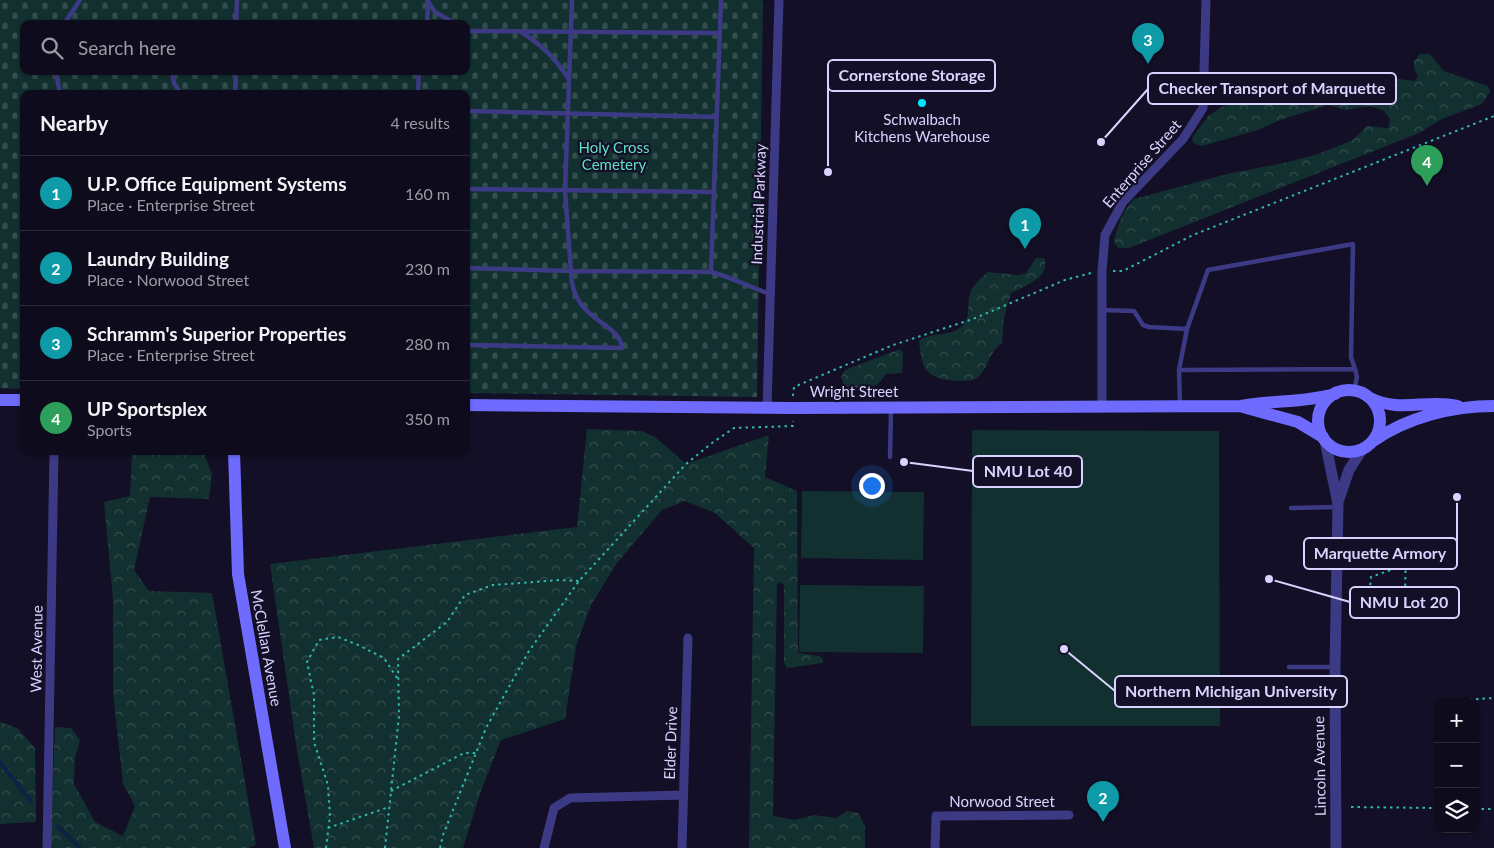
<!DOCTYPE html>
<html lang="en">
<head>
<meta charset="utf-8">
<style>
  :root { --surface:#0e0b1c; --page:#1c1929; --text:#f1f3f6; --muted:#9b9ba3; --line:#2e2b3b; --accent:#00e5ff }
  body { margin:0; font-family:Lato,sans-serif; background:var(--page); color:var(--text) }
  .controls { position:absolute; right:15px; bottom:15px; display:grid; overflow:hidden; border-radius:10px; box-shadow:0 1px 4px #0004 }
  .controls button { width:45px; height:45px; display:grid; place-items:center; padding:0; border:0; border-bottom:1px solid var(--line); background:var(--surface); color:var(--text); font:25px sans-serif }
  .you { position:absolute; left:871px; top:485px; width:18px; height:18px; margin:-12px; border:4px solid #fff; border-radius:50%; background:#1a73e8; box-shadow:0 0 0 8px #1a73e833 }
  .badge { display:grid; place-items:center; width:32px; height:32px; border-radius:50%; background:var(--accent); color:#fff; font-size:16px; font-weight:700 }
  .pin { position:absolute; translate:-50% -41px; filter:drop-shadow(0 1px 2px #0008) }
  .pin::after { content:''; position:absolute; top:26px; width:18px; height:15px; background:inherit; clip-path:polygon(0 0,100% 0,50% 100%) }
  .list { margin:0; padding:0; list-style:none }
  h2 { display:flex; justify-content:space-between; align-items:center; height:65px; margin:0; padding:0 20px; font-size:21px }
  h2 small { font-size:16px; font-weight:400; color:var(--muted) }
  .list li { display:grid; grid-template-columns:32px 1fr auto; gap:15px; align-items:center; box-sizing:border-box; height:75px; padding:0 20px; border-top:1px solid var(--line) }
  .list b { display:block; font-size:19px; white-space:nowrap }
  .list p { margin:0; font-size:16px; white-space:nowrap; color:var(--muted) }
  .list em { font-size:16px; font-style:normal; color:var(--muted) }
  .icon { flex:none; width:28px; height:28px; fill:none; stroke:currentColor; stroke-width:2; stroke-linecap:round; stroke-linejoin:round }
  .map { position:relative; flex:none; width:1494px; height:848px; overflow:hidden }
  .search { position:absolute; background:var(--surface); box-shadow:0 1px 4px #0004; left:20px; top:20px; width:450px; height:55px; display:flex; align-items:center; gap:12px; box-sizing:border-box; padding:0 18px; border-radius:10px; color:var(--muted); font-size:19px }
  .panel { position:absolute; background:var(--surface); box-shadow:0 1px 4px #0004; left:20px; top:90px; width:450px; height:365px; border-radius:10px }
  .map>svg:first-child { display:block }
  .forest { fill:url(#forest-crowns) }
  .cemetery { fill:url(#cemetery-stones); fill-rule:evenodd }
  .pitch { fill:#12302f }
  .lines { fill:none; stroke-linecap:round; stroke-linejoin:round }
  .stream { stroke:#0c2248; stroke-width:4 }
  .path { stroke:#2fb8b0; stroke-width:2; stroke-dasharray:2.5 4; stroke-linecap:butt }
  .service { stroke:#3d3a85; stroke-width:4.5 }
  .minor { stroke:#3d3a85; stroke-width:9 }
  .tertiary { stroke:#3d3a85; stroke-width:11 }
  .secondary { stroke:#6f6bff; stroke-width:12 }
  .poi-dot { fill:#00e5ff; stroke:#130f26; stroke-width:2 }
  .labels { text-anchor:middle; stroke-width:4.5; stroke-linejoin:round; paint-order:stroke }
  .poi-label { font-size:15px; fill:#d9d4ff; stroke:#130f26 }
  .park-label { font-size:15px; fill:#5fe0c0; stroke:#130f26 }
  .street-label { font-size:15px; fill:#d9d4ff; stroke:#130f26 }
  .leader { fill:none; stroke:#d9d4ff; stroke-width:2 }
  .callout-dot { fill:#d9d4ff; stroke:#130f26; stroke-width:2 }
  .callout { fill:#130f26; stroke:#d9d4ff; stroke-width:2 }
  .callout-label { font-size:16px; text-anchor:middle; font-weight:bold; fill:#d9d4ff }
</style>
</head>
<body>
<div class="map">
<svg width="1494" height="848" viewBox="0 0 1494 848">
  <defs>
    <pattern id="forest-crowns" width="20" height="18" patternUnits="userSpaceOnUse" patternTransform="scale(1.25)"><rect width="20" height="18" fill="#12302f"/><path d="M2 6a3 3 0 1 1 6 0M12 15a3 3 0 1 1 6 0" fill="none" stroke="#344d4e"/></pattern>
    <pattern id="cemetery-stones" width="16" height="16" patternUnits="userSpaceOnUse" patternTransform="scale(1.25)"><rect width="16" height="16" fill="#12302f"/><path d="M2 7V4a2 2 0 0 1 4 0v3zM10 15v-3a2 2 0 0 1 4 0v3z" fill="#344d4e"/></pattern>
  </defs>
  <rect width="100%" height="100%" fill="#130f26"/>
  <path class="forest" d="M1420,54H1430L1444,71L1488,86L1490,92L1482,104L1442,119L1419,133L1129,248H1118L1114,241C1118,224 1122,211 1134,199L1231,173L1284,163L1318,154L1353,140L1367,126L1388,128L1390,119L1384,111L1370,106L1345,110L1328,105L1280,120L1258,130L1202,146L1193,143L1192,138L1208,116L1223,106L1273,97L1298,88L1357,86L1382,77L1415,81L1418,76L1414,69V61Z
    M1036,258H1044C1051,278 1025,285 1011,293L1004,317L1002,344C989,350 989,369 977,378C971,382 962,381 955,381C925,378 922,369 919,341C931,331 950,338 962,326C971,316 967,308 969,297C971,286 980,279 988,272L1018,275L1026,273Z
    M900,349L903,353L902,373L886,374L878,384L867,389L845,387L841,377L845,370Z
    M587,429L642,431L655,437L686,464L769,435L765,477L797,491L798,653L820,656L823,660V663L787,668L784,663V585L780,582L777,584L773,816L795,820L814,815L836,818L847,811L858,813L865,826V848H749L754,548L715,513L685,501L662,510L617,563L591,605L576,646L565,719L501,740L481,791L463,848H314L296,744L270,564L577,527Z
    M132,451H203L212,474L209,499L150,497L134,570L149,591L212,593L256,845L249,848H54L50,846L55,727L71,728L80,740L75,757L74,784L95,822L123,836L135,806L123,784L113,693V600L104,502L130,496Z
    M0,722L17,728L35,748L36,822L0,824Z"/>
  <path class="cemetery" d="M0,0H763L757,397L466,393V94H24V389L0,388ZM24,24H466V71H24Z"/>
  <path class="pitch" d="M972,430L1219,431L1220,726H971Z
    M802,491L924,492L923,560L801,558Z
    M800,585L924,586L923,653L799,652Z"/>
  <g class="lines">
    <path class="stream" d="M0,762L31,801
      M57,826L80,848"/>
    <path class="path" d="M1113,271H1123L1193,235L1494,116
      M793,396L794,387L893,345L973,319L1065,280L1091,273
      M1374,544H1406L1405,600
      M1369,598L1371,577L1416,561
      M1463,700L1494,698
      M391,791L464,753H476
      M1351,807L1438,808
      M1475,809H1494
      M328,828L389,807
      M326,848L330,816L328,785L314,742V695L307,662L319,640L338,637L358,645L384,658L397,678
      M385,848L399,716L398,659L447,622L465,595L493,585L560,580L579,581
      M440,848L443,835L486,728L529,651L579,581L686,464L712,443L734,428L793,426V421"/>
    <path class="service" d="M427,0L435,12L456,24
      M64,24L80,0
      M236,24L237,0
      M427,24L428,4
      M466,31L719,33
      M521,32C542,45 555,58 568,78
      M56,71L60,94
      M172,71L174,83L181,94
      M235,94L236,71
      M418,94L419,71
      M466,111L717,117
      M466,189L714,192
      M466,268L571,271L565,191L572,0
      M711,272C732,277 750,288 771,294
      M1102,310L1134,311L1143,325L1149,327L1187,329
      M466,345L622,348C620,321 571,322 571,271L711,272L721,0
      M1179,370L1187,329L1208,270L1353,244L1351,357L1355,369L1179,370L1180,406
      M1354,391L1357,377L1355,369
      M890,457L891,410
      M1291,508L1336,507
      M1289,667H1333"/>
    <path class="minor" d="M1102,407V271L1105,235L1123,202L1183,139L1203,108L1206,0
      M767,408L779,0
      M47,848L54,451
      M544,848L554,808L570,798L683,795
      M682,848L688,638
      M935,848L936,816L1069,815"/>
    <path class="tertiary" d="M1325,441L1338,504L1335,667L1336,848
      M1338,502L1349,470L1363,448"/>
    <path class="secondary" d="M1318 421a31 31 0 1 1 62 0a31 31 0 1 1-62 0Z
      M1370,398C1400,413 1426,399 1458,406
      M0,400H24
      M466,405L793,408L1241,406C1273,400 1304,403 1335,394
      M1243,407L1298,422L1323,437
      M1373,441C1408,417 1452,406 1494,406
      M234,451L238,574L285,848"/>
  </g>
  <circle class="poi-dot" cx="922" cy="103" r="5"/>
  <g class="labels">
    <g class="poi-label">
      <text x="922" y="125">Schwalbach<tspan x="922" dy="17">Kitchens Warehouse</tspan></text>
    </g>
    <g class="park-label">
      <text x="614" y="153">Holy Cross<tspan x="614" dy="17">Cemetery</tspan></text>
    </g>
    <g class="street-label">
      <text transform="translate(1142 164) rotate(-49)" y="5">Enterprise Street</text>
      <text transform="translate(759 204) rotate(-88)" y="5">Industrial Parkway</text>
      <text x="854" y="397">Wright Street</text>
      <text transform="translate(266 648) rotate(80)" y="5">McClellan Avenue</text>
      <text transform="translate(37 649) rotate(-89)" y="5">West Avenue</text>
      <text transform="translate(671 743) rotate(-88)" y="5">Elder Drive</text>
      <text transform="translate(1320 766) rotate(-91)" y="5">Lincoln Avenue</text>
      <text x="1002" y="807">Norwood Street</text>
    </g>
  </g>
  <path class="leader" d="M828 172L828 75M1101 142L1148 89M904 462L973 471M1457 497L1457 554M1269 579L1350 602M1064 649L1115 691"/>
  <g class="callout-dot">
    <circle cx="828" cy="172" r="5"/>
    <circle cx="1101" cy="142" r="5"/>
    <circle cx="904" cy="462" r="5"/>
    <circle cx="1457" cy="497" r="5"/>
    <circle cx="1269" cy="579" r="5"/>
    <circle cx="1064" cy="649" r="5"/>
  </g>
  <g class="callout">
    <rect x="828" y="60" width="167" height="31" rx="5"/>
    <rect x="1148" y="73" width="248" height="31" rx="5"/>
    <rect x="973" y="456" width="109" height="31" rx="5"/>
    <rect x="1304" y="538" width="153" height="31" rx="5"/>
    <rect x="1350" y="587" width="109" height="31" rx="5"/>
    <rect x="1115" y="676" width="232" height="31" rx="5"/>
  </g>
  <g class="callout-label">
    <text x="912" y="81">Cornerstone Storage</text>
    <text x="1272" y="94">Checker Transport of Marquette</text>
    <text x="1028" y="477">NMU Lot 40</text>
    <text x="1380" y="559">Marquette Armory</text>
    <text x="1404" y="608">NMU Lot 20</text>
    <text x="1231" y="697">Northern Michigan University</text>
  </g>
</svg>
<div class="controls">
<button>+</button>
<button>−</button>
<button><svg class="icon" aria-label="layers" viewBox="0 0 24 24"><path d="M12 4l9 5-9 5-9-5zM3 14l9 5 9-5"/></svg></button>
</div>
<div class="you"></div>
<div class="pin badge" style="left:1025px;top:249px;background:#0f9aa8">1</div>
<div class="pin badge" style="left:1103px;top:822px;background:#0f9aa8">2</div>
<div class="pin badge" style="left:1148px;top:64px;background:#0f9aa8">3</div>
<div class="pin badge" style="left:1427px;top:186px;background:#2e9e5b">4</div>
<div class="search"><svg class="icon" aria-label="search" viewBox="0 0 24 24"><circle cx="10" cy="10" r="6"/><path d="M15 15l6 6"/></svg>Search here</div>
<section class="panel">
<h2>Nearby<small>4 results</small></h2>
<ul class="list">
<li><span class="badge" style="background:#0f9aa8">1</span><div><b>U.P. Office Equipment Systems</b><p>Place · Enterprise Street</p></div><em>160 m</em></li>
<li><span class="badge" style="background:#0f9aa8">2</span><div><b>Laundry Building</b><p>Place · Norwood Street</p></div><em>230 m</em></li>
<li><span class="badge" style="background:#0f9aa8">3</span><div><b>Schramm's Superior Properties</b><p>Place · Enterprise Street</p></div><em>280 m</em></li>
<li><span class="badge" style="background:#2e9e5b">4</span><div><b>UP Sportsplex</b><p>Sports</p></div><em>350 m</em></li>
</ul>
</section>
</div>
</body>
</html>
